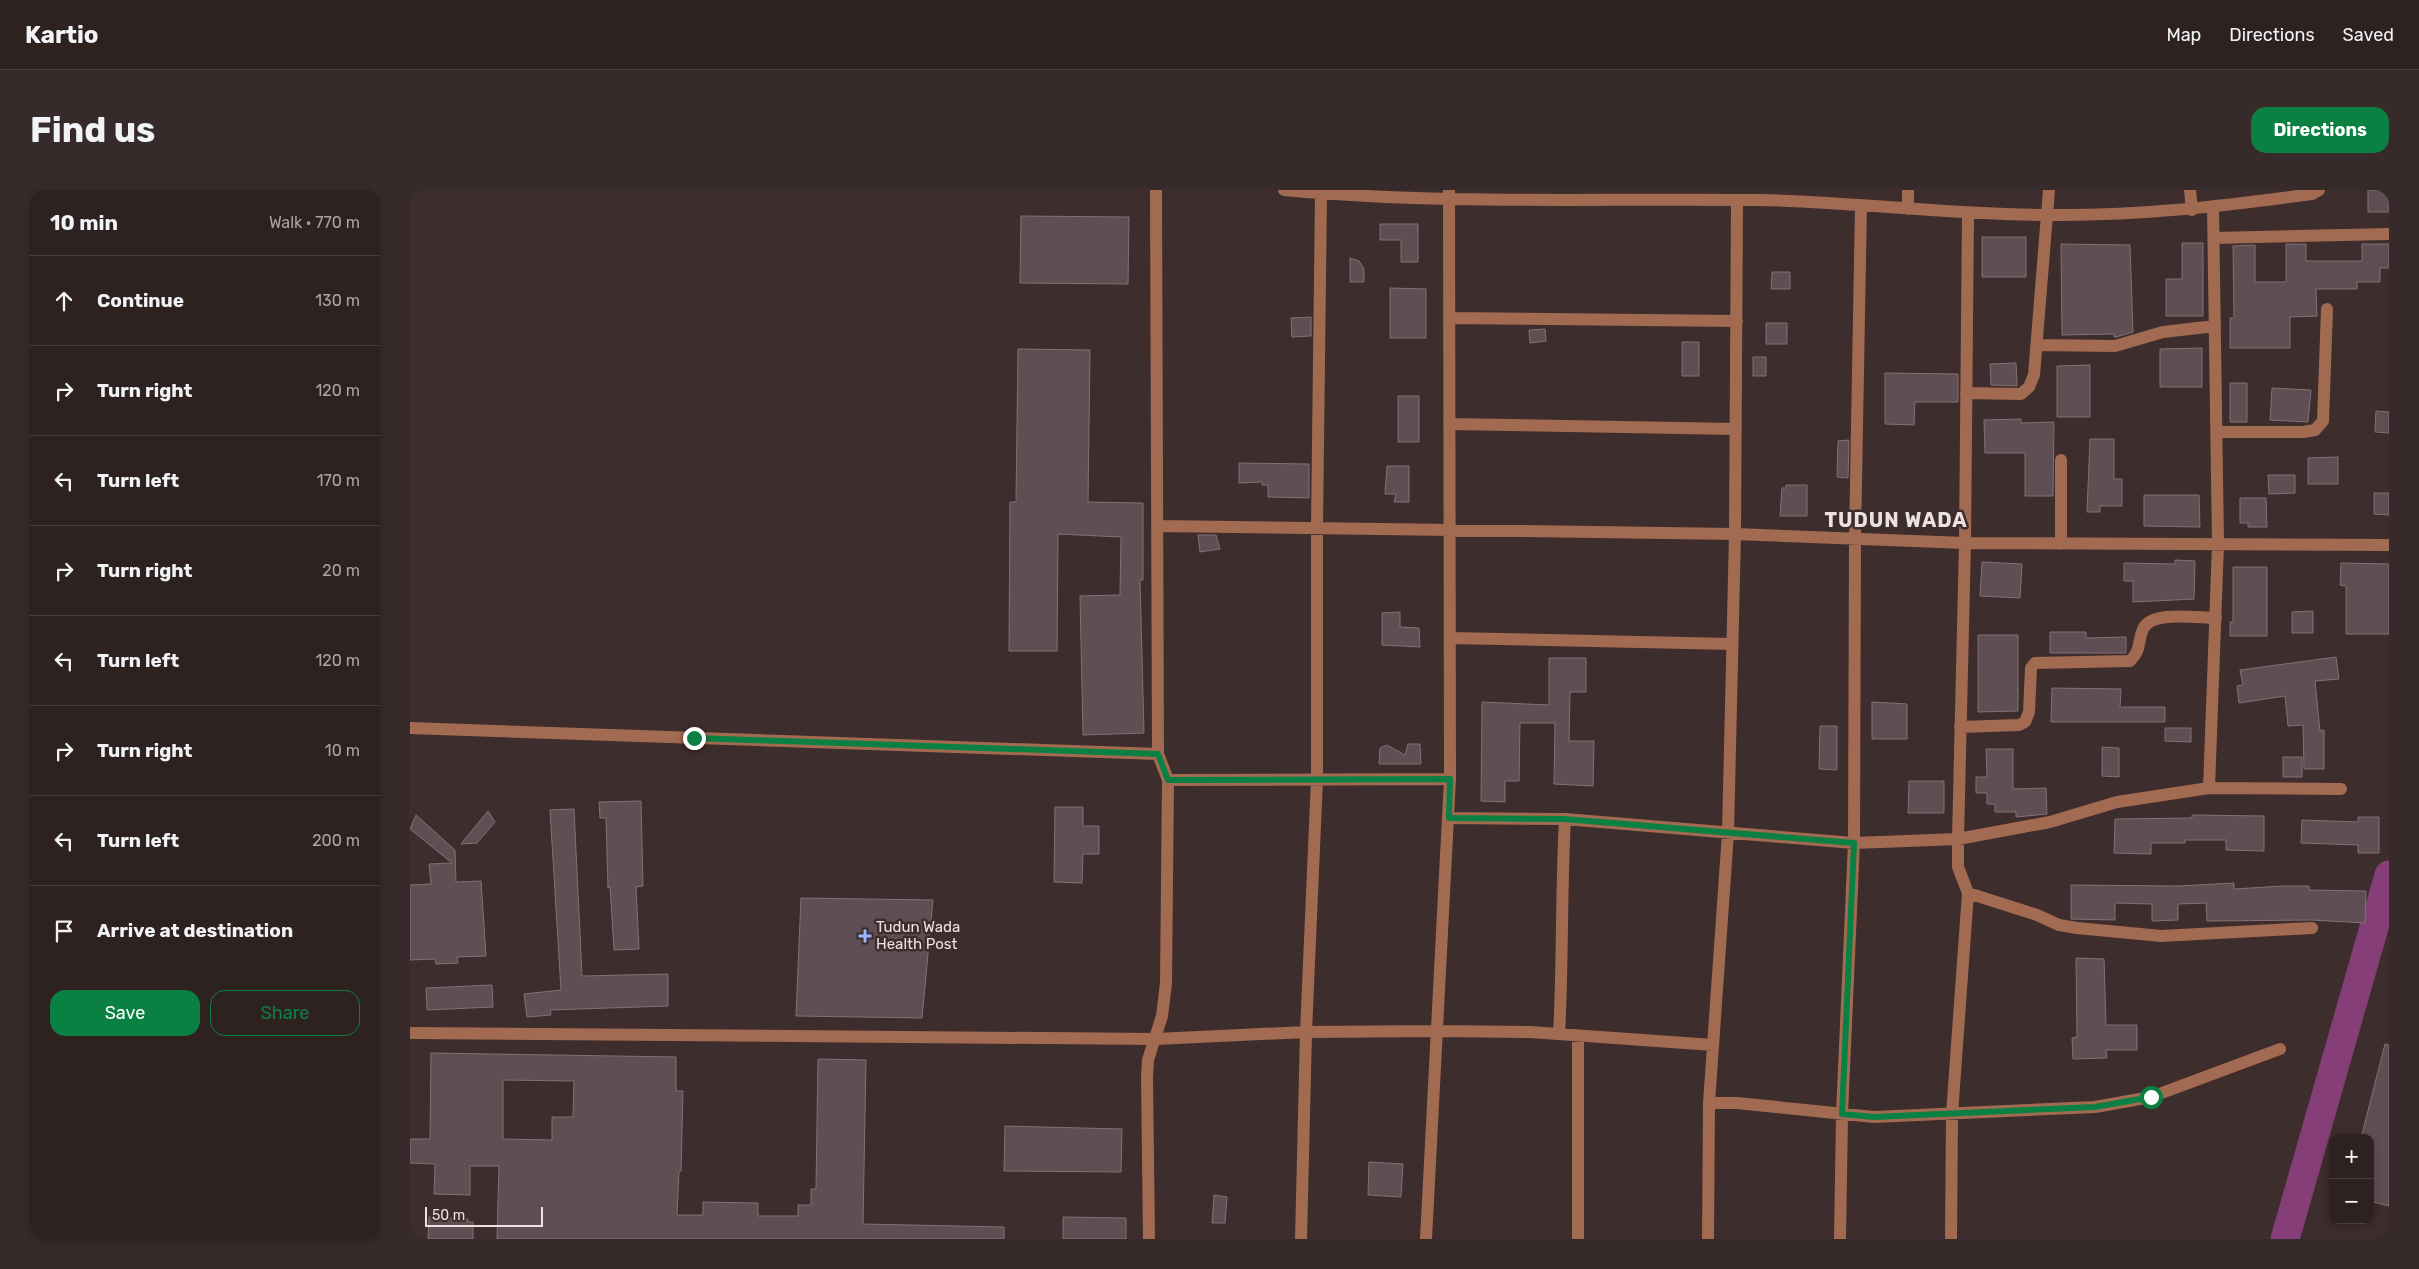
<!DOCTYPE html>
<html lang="en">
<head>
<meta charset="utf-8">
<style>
  :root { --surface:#2e2221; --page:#362a2a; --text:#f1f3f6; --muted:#a7a4a5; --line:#493f3f; --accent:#0b8043 }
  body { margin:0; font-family:Rubik,sans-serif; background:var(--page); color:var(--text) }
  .controls { position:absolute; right:15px; bottom:15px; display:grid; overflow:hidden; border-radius:10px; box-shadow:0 2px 8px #0003 }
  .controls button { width:45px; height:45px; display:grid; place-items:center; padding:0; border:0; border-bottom:1px solid var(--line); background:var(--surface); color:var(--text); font:25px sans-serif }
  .scale { position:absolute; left:15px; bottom:12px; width:118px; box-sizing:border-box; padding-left:5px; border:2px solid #ece2e1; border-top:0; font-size:14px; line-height:18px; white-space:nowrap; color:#ece2e1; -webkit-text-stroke:4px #3d2d2c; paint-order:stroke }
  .stop { position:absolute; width:15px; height:15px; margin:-11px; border:4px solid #0b8043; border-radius:50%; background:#fff }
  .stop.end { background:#0b8043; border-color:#fff; box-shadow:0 1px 5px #0008 }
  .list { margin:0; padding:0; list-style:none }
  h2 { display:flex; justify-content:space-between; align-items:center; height:65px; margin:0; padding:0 20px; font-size:21px }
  h2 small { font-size:16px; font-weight:400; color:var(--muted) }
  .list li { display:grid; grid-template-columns:32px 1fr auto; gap:15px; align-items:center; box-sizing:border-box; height:90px; padding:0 20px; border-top:1px solid var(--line) }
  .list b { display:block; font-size:19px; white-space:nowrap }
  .list em { font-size:16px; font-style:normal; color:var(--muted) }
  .actions { display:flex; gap:10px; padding:15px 20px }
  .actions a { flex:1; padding:11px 0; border:1px solid var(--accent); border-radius:15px; text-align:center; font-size:18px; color:var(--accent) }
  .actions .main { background:var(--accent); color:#fff }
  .icon { flex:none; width:28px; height:28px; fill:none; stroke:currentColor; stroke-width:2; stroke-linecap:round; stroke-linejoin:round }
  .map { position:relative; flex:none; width:1979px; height:1049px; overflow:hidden; border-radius:15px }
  header { display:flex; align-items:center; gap:30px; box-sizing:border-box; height:70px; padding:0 25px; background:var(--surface); border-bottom:1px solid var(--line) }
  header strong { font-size:24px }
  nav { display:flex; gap:28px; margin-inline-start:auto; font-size:18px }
  .intro { display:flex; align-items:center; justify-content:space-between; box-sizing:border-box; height:120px; padding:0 30px }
  h1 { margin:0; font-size:35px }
  .button { padding:12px 22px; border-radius:15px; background:var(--accent); color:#fff; font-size:18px; font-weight:700 }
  main { display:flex; gap:30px; padding:0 30px }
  aside { flex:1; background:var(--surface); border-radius:15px; box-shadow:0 2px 8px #0003 }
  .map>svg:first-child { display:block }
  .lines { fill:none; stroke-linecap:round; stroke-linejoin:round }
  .river { stroke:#853e78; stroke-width:29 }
  .building { fill:#5f4e54; stroke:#837177; fill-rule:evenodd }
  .minor { stroke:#a36a52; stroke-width:12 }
  .route { stroke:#0b8043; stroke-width:6 }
  .poi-dot { fill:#97b6fd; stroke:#3d2d2c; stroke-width:2 }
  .labels { text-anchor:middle; stroke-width:5; stroke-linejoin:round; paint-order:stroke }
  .poi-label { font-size:15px; fill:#ece2e1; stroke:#3d2d2c; text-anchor:start }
  .district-label { font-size:20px; font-weight:bold; letter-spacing:1px; fill:#ece2e1; stroke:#3d2d2c }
</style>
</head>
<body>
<header>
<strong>Kartio</strong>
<nav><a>Map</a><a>Directions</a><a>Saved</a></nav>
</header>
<div class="intro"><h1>Find us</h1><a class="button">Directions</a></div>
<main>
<aside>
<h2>10 min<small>Walk · 770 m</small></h2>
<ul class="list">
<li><svg class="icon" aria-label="ahead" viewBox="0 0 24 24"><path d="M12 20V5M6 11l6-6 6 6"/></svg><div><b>Continue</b></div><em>130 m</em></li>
<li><svg class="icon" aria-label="right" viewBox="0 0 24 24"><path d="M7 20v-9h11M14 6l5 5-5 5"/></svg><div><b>Turn right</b></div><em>120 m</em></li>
<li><svg class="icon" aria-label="left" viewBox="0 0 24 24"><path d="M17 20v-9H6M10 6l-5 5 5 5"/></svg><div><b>Turn left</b></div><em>170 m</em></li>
<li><svg class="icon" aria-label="right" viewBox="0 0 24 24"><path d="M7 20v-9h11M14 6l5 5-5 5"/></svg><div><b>Turn right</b></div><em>20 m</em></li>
<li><svg class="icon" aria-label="left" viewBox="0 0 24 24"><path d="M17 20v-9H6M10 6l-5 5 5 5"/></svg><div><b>Turn left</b></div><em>120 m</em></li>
<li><svg class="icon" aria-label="right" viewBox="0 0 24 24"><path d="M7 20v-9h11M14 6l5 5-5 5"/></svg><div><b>Turn right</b></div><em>10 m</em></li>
<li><svg class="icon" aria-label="left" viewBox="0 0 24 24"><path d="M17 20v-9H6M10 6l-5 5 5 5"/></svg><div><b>Turn left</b></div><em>200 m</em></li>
<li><svg class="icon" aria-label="arrive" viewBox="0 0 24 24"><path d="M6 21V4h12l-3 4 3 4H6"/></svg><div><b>Arrive at destination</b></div></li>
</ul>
<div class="actions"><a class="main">Save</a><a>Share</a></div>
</aside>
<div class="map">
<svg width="1979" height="1049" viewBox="0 0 1979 1049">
  <rect width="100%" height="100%" fill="#3d2d2c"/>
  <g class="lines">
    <path class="river" d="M1875,1049L1979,685"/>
  </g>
  <path class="building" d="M1958,0H1979V22H1958Z
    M611,26L719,27L718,94L610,93Z
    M970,34H1008V72H991V50H970Z
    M1572,47H1616V87H1572Z
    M1772,53H1793V126H1756V89H1772Z
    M1651,54L1720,55L1723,142L1706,147H1704V144L1652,145Z
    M1876,54H1896V71H1952V54H1979V78H1970V92H1947V99H1906L1907,126L1880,127V158H1820V128H1824L1823,56L1845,55V92H1876Z
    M940,68L949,71L954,79V92H940Z
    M1362,82H1380V99H1361Z
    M980,98L1016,99V148H980Z
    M901,127V146L882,147L881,128Z
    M1356,133H1377V154H1356Z
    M1135,139L1136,151L1120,153L1119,140Z
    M1272,152H1289V186H1272Z
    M1792,158V197H1750V159Z
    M608,159L680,160L678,312L733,313V390H730L734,543L673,545L670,406L710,405L711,347L648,344L647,461H599L600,312H606Z
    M1343,167H1356V186H1343Z
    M1606,173L1607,196L1581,195L1580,174Z
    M1680,175V227H1647V176Z
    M1475,183L1548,184V212H1505L1504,235L1475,234Z
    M1820,193H1837V232H1820Z
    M1862,198L1901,200L1898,232L1860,230Z
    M988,206H1009V252H988Z
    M1966,221L1979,222V243L1965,242Z
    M1611,229V233L1644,232L1643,306H1615V263H1575L1574,230Z
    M1680,249H1704V289H1712V316H1690V322H1677Z
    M1439,250L1438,288L1427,287L1428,251Z
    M1928,267V294H1898V268Z
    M829,273L899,274V308L858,307V295H852V292L829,293Z
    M977,276H999V312H984L986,304H975Z
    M1858,285H1885V303L1859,304Z
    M1376,295H1397V326H1370L1372,298H1376Z
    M1964,303H1979V325L1964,324Z
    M1734,305H1789L1790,337L1734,336Z
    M1830,308H1856L1857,337H1838V333H1830Z
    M788,345H806L810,359L790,362Z
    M1765,370L1785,371L1784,409L1723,412V391H1714V373L1765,374Z
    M1572,372L1612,374L1610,408L1570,406Z
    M1931,373L1979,374V444H1936V396L1930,395Z
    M1823,377H1857V446H1820V432H1823Z
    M1903,421V443H1882V422Z
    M990,422V437L1009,438L1010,457L972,455V423Z
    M1640,442H1676V448L1716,447V463H1640Z
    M1568,445H1608V521L1568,522Z
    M1926,467L1929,489L1905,491L1910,541L1914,540V579H1894L1893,535L1878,536L1875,506L1829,513L1827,496L1833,495L1830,480Z
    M1139,468H1176V502H1160L1159,551H1184L1183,596L1144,594L1145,533H1110L1109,591H1095V612L1071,611L1072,512L1139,515Z
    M1642,498L1711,499L1710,517H1755V532H1641Z
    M1462,512L1497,514V549H1462Z
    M1410,536H1427V580L1409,579Z
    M1755,538H1781V552L1755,551Z
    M998,554H1010L1011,574H969L970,558L977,555L995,565Z
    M1692,557L1709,558V587L1692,586Z
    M1576,559H1603V599L1636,598L1637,624L1606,627V622H1585V614H1577V603H1566V587H1577Z
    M1873,567H1892V587H1873Z
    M1499,591H1534V623H1498Z
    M231,611L233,696L226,697L229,759L204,760L200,697L198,698L196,628H190L189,612Z
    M645,617H673V636H689V664H673L672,693L644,692Z
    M164,619L172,786L258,784V816L140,820L141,825L117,827L114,804L151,800L140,620Z
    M78,621L85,632L67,653L51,654Z
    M6,625L45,660L46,692L71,691L76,766L47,767L48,773L26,774L25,769L0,770V695L21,694L19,674L42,673L0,639Z
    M1782,625L1854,626V661L1816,660V650H1775V653H1741V664L1704,663L1705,629L1782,628Z
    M1948,627H1969V663H1948V655L1891,653L1892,630L1948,632Z
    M1824,693V699L1873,696H1899V700L1956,701L1955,733L1902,730L1797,731L1796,713L1768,714V730L1742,731V714L1705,713V730L1661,729V695L1768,696Z
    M391,708L523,710L512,828L386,826Z
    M1666,768L1694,769L1696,835H1727V860H1696L1697,868L1663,869L1662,848L1667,847Z
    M82,795L83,817L17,820L16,798Z
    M1975,854L1979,855V1016L1960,1011V948H1951Z
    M21,863L266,867V901H273L271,981H269L267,1025H293V1012L348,1013V1026H388V1015H401V999H406L408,869L456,870L453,1034L594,1037V1049H87L89,976H60V1005L24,1004L25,974L0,973V949H20ZM93,890L164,891L163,927H142V950L93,949Z
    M595,936L712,939L711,982L594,981Z
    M959,972L993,974L991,1007L958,1005Z
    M804,1005L817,1007L815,1033H802Z
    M19,1027L58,1029V1032H63V1049H18Z
    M653,1027L716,1028V1049H653Z"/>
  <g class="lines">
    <path class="minor" d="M874,0C1032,15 1191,8 1350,10C1446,12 1542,25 1639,25C1728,26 1815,16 1902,4L1909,0
      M1780,0L1782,20
      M1498,19V0
      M1804,48L1979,44
      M1040,128L1327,131
      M1627,155L1705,156L1753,142L1805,136
      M1556,203L1611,204L1619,197L1624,185L1639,0
      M1039,234L1326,239
      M1807,242H1893L1905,240L1913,231L1917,119
      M1651,270V354
      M747,336L1325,344L1555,353L1979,355
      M1040,448L1322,454
      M1550,537L1609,535L1615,532L1619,522L1621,478L1625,473L1720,471C1732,459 1727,453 1733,439C1741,420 1787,428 1806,428
      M0,538L748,564
      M758,590L1040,589
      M1799,598L1808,354L1803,18
      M1039,628L1155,629L1444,653L1548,649L1640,632L1707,612L1799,598L1931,599
      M1558,703L1627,725L1649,735L1667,738L1751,746L1902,738
      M0,843L746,849L896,842L1028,841L1120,842L1303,855
      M1149,844C1153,772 1151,701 1155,629
      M1168,846V1049
      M1299,913H1327L1464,927L1685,917L1741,907L1870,859
      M739,1049L737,887L738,870L752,826L756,793L758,590L748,564L746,0
      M891,1049L896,842L907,589V337L911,4
      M1016,1049L1040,589L1039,0
      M1298,1049L1299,913L1318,643L1325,344L1327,11
      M1430,1049L1432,924L1444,653L1445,348L1451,15
      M1541,1049L1542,924L1558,703L1548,677V649L1555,353L1558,23"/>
  </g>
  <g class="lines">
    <path class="route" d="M284,548L748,564L758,590L1040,589L1039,628L1154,629L1444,653L1432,924L1464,927L1685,917L1741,907"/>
  </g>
  <path class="poi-dot" d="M452.5 738.5h5v5h5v5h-5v5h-5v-5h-5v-5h5z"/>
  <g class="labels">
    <g class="poi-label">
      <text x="466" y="742">Tudun Wada<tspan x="466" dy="17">Health Post</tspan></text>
    </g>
    <g class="district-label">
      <text x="1486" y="337">TUDUN WADA</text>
    </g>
  </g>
</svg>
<div class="controls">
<button>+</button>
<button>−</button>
</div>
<div class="scale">50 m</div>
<div class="stop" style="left:1741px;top:907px"></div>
<div class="stop end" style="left:284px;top:548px"></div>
</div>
</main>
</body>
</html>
